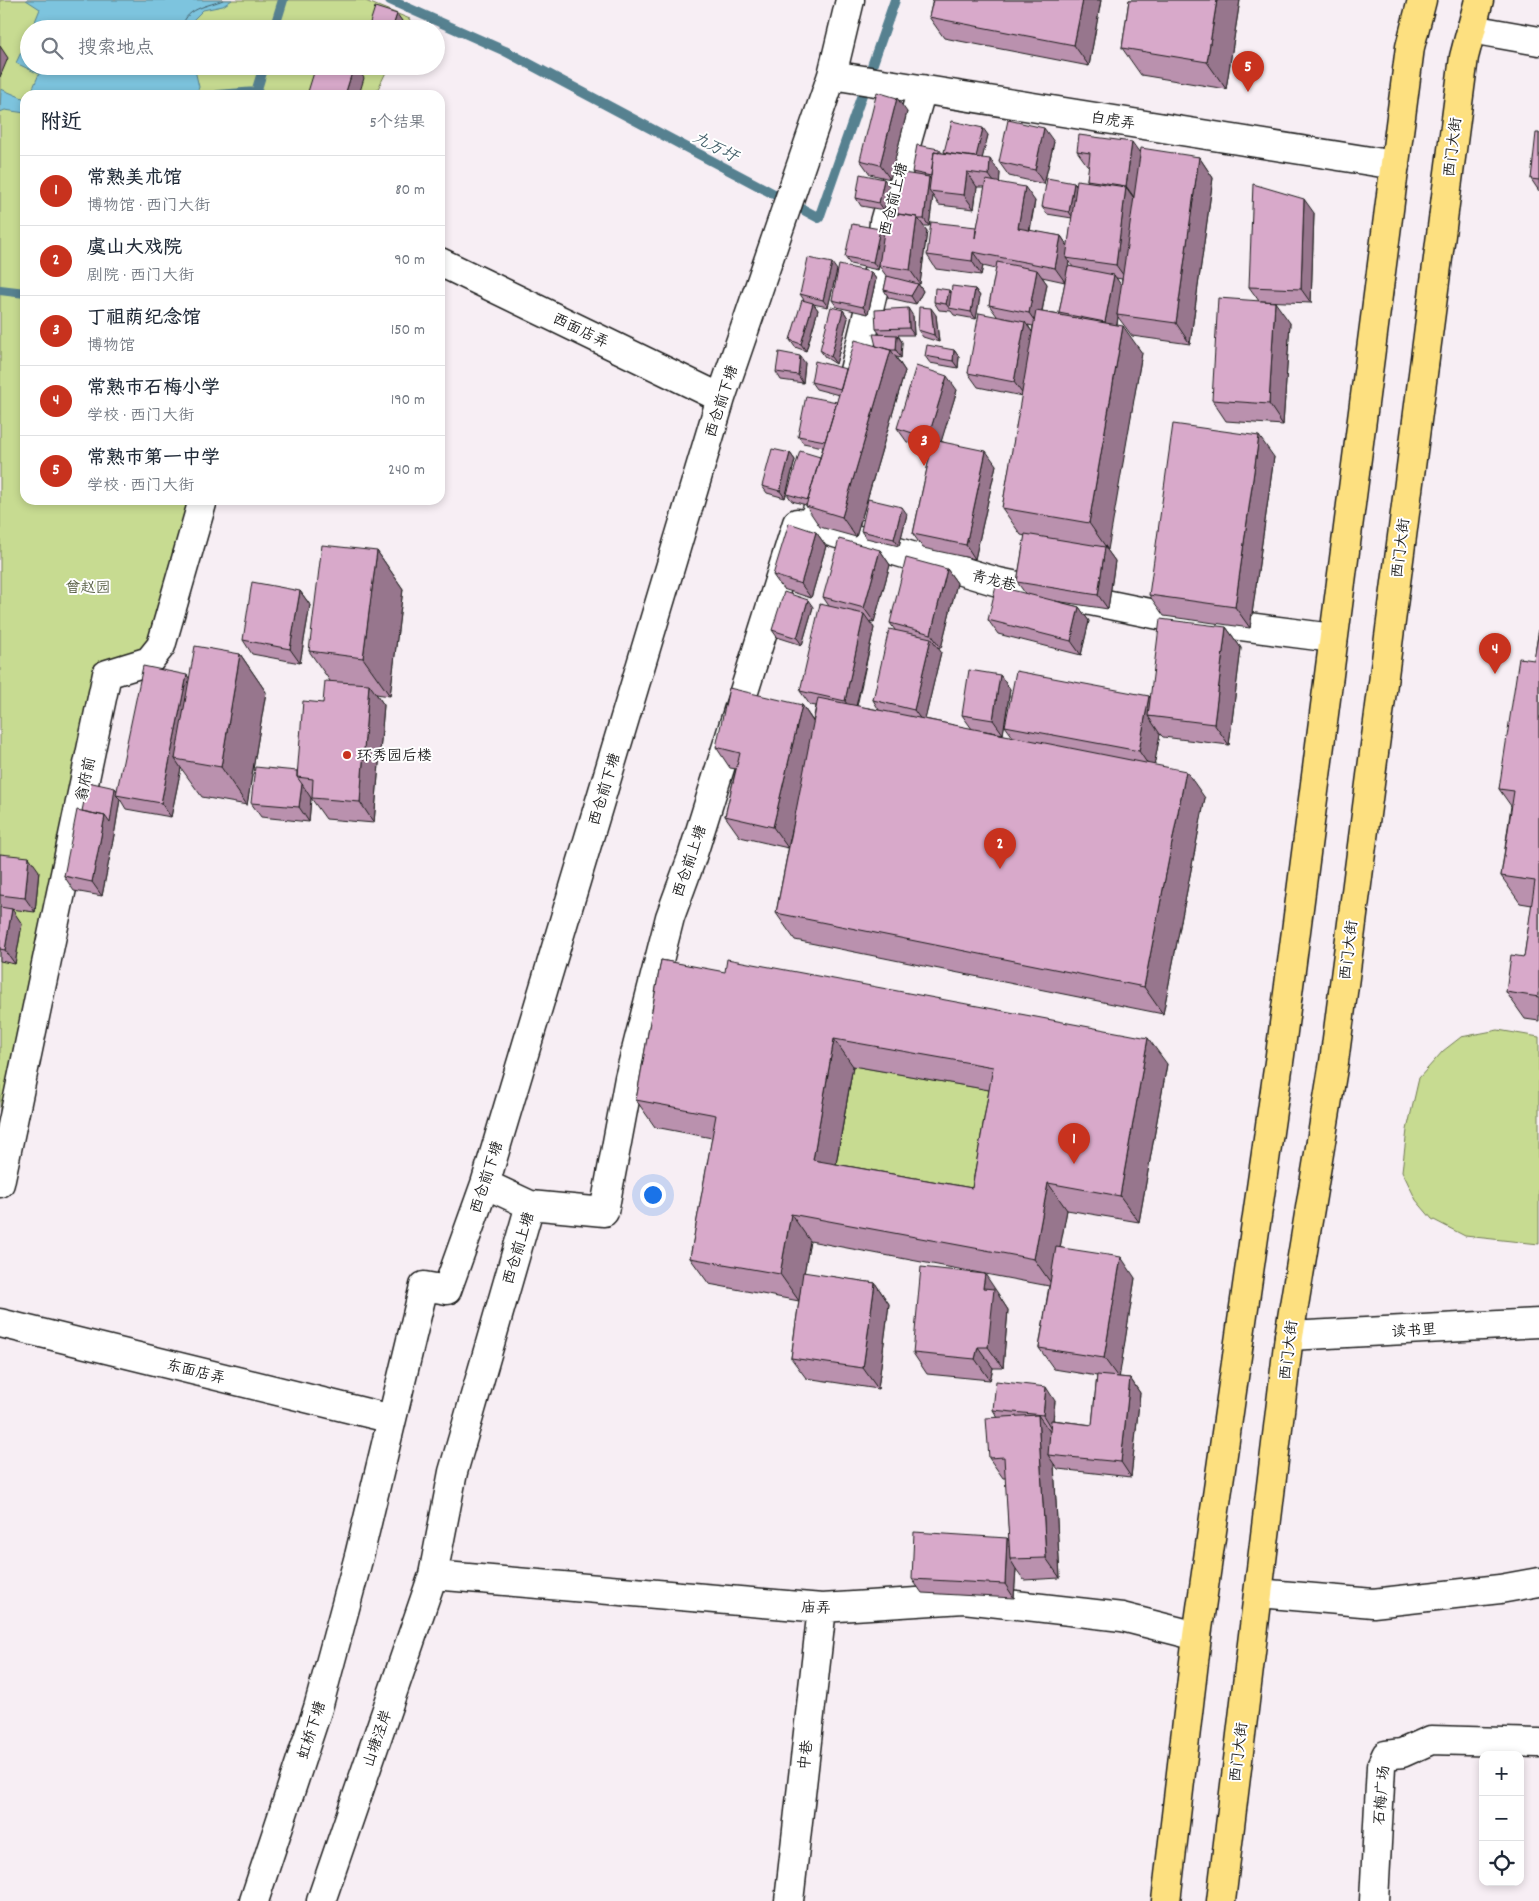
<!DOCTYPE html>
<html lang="zh">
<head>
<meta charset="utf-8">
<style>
  :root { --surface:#fff; --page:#f6f6f7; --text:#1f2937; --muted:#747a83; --line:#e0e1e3; --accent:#c8321e }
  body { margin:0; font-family:Dekko,"LXGW WenKai TC",sans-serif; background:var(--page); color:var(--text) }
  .controls { position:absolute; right:15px; bottom:15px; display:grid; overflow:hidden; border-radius:10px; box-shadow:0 2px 8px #0003 }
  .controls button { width:45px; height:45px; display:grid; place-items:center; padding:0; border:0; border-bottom:1px solid var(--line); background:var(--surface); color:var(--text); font:25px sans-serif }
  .you { position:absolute; left:652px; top:1194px; width:18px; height:18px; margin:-12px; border:4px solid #fff; border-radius:50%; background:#1a73e8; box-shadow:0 0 0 8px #1a73e833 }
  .badge { display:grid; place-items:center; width:32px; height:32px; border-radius:50%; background:var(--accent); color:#fff; font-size:16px; font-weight:700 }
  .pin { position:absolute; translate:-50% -41px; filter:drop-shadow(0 1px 2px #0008) }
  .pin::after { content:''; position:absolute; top:26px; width:18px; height:15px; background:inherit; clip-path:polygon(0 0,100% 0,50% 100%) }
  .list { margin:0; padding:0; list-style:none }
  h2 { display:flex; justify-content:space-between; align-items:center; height:65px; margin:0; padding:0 20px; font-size:21px }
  h2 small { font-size:16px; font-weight:400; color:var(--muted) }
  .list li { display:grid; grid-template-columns:32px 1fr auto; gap:15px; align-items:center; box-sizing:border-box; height:70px; padding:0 20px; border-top:1px solid var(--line) }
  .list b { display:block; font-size:19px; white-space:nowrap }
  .list p { margin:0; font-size:16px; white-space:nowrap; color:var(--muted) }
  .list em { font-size:16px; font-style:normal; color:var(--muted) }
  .icon { flex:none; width:28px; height:28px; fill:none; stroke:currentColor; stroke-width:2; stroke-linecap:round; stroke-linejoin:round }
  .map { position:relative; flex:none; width:1539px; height:1901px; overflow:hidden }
  .search { position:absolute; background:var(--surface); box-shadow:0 2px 8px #0003; left:20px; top:20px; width:425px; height:55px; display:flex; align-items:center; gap:12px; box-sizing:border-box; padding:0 18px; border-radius:28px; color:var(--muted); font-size:19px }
  .panel { position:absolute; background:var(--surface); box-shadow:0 2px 8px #0003; left:20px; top:90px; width:425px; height:415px; border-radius:15px }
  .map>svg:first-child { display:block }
  .green { fill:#c7db91; stroke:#727c56 }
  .water { fill:#7dc4de; stroke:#568190 }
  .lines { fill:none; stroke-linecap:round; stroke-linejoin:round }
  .shore { stroke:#435f6a; stroke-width:1 }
  .stream { stroke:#568190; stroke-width:10 }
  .minor-casing { stroke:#1c1c1c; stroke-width:31 }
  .major-casing { stroke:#1c1c1c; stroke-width:31 }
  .minor { stroke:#fff; stroke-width:28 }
  .major { stroke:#fde080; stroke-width:28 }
  .wall { fill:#ba91ae; stroke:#1c1c1c; fill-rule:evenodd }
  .shaded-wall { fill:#97768d; stroke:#1c1c1c }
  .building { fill:#d8a9ca; stroke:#1c1c1c; fill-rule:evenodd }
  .poi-dot { fill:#c8321e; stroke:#fff; stroke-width:2 }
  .labels { text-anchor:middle; stroke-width:4; stroke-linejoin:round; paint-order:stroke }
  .street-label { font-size:15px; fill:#1c1c1c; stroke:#fff }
  .park-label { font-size:15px; fill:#585f45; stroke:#fff }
  .poi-label { font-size:15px; fill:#1c1c1c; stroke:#fff; text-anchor:start }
  .water-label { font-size:16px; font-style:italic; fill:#435f6a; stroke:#fff }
</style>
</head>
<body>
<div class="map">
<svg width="1539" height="1901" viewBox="0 0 1539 1901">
  <rect width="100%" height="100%" fill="#f7eef4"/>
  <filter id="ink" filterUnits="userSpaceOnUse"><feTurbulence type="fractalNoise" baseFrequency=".02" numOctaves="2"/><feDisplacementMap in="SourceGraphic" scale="10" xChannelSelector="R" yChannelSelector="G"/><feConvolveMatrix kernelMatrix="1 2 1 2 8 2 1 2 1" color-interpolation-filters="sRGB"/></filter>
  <g filter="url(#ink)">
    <path class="green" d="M0,0H363L410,19L406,29H29V66H389L375,95H25V500H203L161,646L94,675L0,1129Z
      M1498,1030L1539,1037V1244L1465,1236L1432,1219L1416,1200L1402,1171L1407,1130L1419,1078L1443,1051L1461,1037Z
      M853,1066L1012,1094L991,1215L832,1187Z"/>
    <path class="water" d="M26,0H232L223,6L203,10L188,25V29H32L40,9Z
      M29,35V66H194L199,87L196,95H30L39,74L16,63Z
      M1,89L25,99V113L5,110L0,112Z"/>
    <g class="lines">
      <path class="shore" d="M183,29C182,8 210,6 223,0"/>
      <path class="stream" d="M390,0L505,51L819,218L895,0
        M274,29L283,0
        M218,95L256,92L264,66
        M0,290L25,293"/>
      <defs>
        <path id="minor" d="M1471,29L1539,41
          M832,75L1395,165
          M440,262L721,398
          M852,379L880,263L884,222L922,89
          M808,525L998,582L1164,616L1333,638
          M0,1183L107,674L149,661L161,646L203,500
          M485,1184L530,1205
          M0,1323L392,1419
          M1289,1336L1539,1323
          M433,1575L822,1608L964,1599L1122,1617L1197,1636
          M1259,1593L1373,1603L1500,1589L1539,1582
          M254,1901L318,1708L359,1556L424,1286L447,1290L485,1184L721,398L832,75L850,0
          M321,1901L433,1575L453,1472L530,1205L604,1212L629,1078L670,917L691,860L797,523L808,525L816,514L825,481
          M789,1901L822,1608
          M1374,1901L1381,1766L1386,1755L1402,1753L1431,1740L1539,1743"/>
        <path id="major" d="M1166,1901L1197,1636L1280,1055L1410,47L1422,0
          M1221,1901L1289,1336L1334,1062L1464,57L1479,0"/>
      </defs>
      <use href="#minor" class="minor-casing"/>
      <use href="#major" class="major-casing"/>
      <use href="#minor" class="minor"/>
      <use href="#major" class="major"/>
    </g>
    <path class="wall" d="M933,0H1101L1089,66L944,38L929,17Z
      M1129,0H1240L1226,89L1141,75L1122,48Z
      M907,112L890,179L870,174L860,160Z
      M1539,133V191L1531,179Z
      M988,135L982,158L1000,173L999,182L1035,201L1030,231L1061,236L1068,246L1072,218L1047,214L1042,207L1074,183L1077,186L1088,182L1087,180L1089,166L1087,165L1077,151L1199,157L1213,178L1190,344L1132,336L1118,317L1117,325L1142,353L1107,550L1115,561L1108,609L1055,601L1079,607L1089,621L1081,655L998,634L988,620L1025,593L1017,582L1025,536L1021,535L1002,508L1022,396L978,387L968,373L997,316L989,305L996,269L983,266L981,275L936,269L927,255L976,227L977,229L985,187H977L974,209L939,205L933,196L929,226H923L927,231L920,284H918L923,291L916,304L889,298L884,290L887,277L879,266L878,270L850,264L845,257L884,234L897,214L914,175L912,172L939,149L942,153L945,154L944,152ZM1069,262L1073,267L1068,266ZM1042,277L1065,282L1059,313L1060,315L1042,312L1047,284ZM1116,278L1122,279L1121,286ZM1028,325L1033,326L1032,332Z
      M1054,142L1044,184L1009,176L999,162Z
      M889,186L884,210L861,206L856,198Z
      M1314,213L1311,303L1261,301L1290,323L1283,425L1226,421L1212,400L1259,301L1249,287Z
      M837,270L828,307L813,304L818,310L806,351L795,347L790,340L804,300L800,294Z
      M871,272L876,279L868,314L837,307L832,300Z
      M975,289L980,296L976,319L954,315L951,311L939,310L934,302L949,290L951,293Z
      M843,310L848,318L836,364L825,357L820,350Z
      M936,315L939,342L923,337L918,330Z
      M913,316L914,335H898L902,342L901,358L896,357L905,371L856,537L820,527L806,506V505L792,501L787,494L820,457L823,447L803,443L798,436L837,402L839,395L816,389L811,382L846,369L876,346L880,334L876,329Z
      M954,350L959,357L958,368L930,363L925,356Z
      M805,363L803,383L781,380L776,372Z
      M957,390L941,441L996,465L975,559L923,548L913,534L931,450L907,442L897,428Z
      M790,453L795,460L785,498L767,493L762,486Z
      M1274,457L1250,628L1164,616L1149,595Z
      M907,514L899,546L866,538L861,531Z
      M816,532L826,546L811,598L783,589L773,575Z
      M880,550L890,565L874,622L870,621L874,628L857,706L879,710L873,700L895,630L890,623L947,569L957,583L941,648L937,647L941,652L925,719L972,729L962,715L1000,675L1010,689L1003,734L980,730L1013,737L1005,726L1149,696L1150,698L1226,627L1241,648L1229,745L1163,737L1160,734L1154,765L1205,798L1163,1014L795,940L776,913L792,830L788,848L740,837L725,816L736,769L730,768L716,747L802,705L813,721L816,706L810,705L800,691L829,606L823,597Z
      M377,551L403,589L390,696L376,694L384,705L374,823L326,819L311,798L309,822L261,817L251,803L297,771L323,703L330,681L309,651Z
      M300,591L310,605L300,663L252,654L243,640Z
      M813,607L802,645L777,637L772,630Z
      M1539,629V1021L1525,1019L1506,992L1524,957L1532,905L1520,903L1501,876L1511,806L1499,789L1534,660Z
      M240,654L266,692L247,805L202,797L181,768L171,817L126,809L120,799L115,830L102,896L74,891L64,876L82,811L115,788L117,791L189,678Z
      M0,854L39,871L35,912L10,909L22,924L15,964L0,961Z
      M661,960L1167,1064L1139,1222L1067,1210L1060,1247L1135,1278L1119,1377L1130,1378L1140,1393L1131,1477L1058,1469L1054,1464L1060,1578L1024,1580L1016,1569L1014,1598L922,1593L912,1579L1009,1540L1006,1478H1003L989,1458L998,1418L993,1410L1055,1401L1053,1420L1092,1425L1097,1376L1054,1369L1039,1348L1049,1286L810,1241L804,1273L875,1283L889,1304L878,1389L806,1378L791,1358L799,1301L709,1284L690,1258L712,1138L655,1127L636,1100ZM853,1066L989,1090L972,1188L836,1164Z
      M999,1295V1296L1008,1310L1003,1368H993L990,1380L927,1374L913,1353Z"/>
    <path class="shaded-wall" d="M1083,0H1101L1089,66L1074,45Z
      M1217,0H1240L1226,89L1207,62Z
      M397,14L402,21L399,29H392Z
      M0,46L8,58L0,77Z
      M354,66H356L364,78L359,95H345Z
      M897,98L907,112L890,179L880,165Z
      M983,128L988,135L980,167L975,160Z
      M1044,128L1054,142L1044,184L1035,170Z
      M1132,142L1142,156L1136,200L1126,186Z
      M1199,157L1213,178L1190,344L1176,323Z
      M990,159L1000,173L999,189L989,175Z
      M967,172L977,187L974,209L964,195Z
      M929,177L934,184L929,191L933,196L929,226L924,219Z
      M884,179L889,186L884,210L879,203Z
      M1074,183L1079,190L1074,219L1069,212Z
      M1025,187L1035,201L1027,242L1018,228Z
      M1126,187L1136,201L1126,279L1116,265Z
      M1304,199L1314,213L1311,303L1301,289Z
      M917,217L927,231L920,284L910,270Z
      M880,229L885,236L878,270L873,262Z
      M1061,236L1071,251L1066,258L1069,262L1065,282L1055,268Z
      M973,252L983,266L981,275L972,261Z
      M832,263L837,270L828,307L823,300Z
      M1037,270L1047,284L1039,327L1029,313Z
      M871,272L876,279L868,314L863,307Z
      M1114,275L1124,289L1117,315L1118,317L1115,336L1105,322Z
      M918,284L923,291L916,304L911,296Z
      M975,289L980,296L976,319L971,312Z
      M949,290L954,297L949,308L946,304Z
      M1275,302L1290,323L1283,425L1269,404Z
      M813,303L818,310L806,351L801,344Z
      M908,308L913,316L914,335L909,328Z
      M931,308L936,315L939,342L934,335Z
      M843,310L848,318L836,364L831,357Z
      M1025,322L1035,336L1024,396L1014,382Z
      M1123,326L1142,353L1108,550L1089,523Z
      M897,335L902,342L901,358L896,350Z
      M891,350L905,371L856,537L842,517Z
      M954,350L959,357L958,368L953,361Z
      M800,356L805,363L803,383L798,375Z
      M947,376L957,390L938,452L928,438Z
      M1259,436L1274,457L1250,628L1235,607Z
      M986,451L996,465L975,559L966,545Z
      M790,453L795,460L785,498L780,491Z
      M902,507L907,514L899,546L894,539Z
      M816,532L826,546L811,598L801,584Z
      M1105,547L1115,561L1108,609L1098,595Z
      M880,550L890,565L874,622L864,608Z
      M377,551L403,589L390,696L363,658Z
      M947,569L957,583L941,648L931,634Z
      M300,591L310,605L300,663L290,649Z
      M808,600L813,607L802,645L797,638Z
      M1079,607L1089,621L1081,655L1071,641Z
      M864,614L874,628L854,715L845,701Z
      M1226,627L1241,648L1229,745L1214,724Z
      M931,638L941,652L924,724L914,710Z
      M240,654L266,692L247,805L221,767Z
      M187,675L197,689L175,759L181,768L171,817L161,803Z
      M1000,675L1010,689L1003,734L993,720Z
      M369,684L384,705L374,823L360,802Z
      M1149,696L1164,717L1148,716L1160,734L1153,772L1139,751Z
      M802,705L816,726L788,848L773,827Z
      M1186,771L1205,798L1163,1014L1144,987Z
      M302,784L311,798L309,822L299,807Z
      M115,788L120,795H116L120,799L115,830L102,896L92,882L105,816Z
      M29,857L39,871L35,912L25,898Z
      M12,909L22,924L15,964L5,950Z
      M1148,1038L1167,1064L1139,1222L1120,1196Z
      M834,1039L853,1066L832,1187L813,1160Z
      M1048,1183L1067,1210L1053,1286L1034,1259Z
      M791,1214L810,1241L799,1301L780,1274Z
      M1121,1257L1135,1278L1119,1379L1104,1358Z
      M985,1274L999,1295V1296L1008,1310L1003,1368L988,1347L983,1288Z
      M875,1283L889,1304L878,1389L863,1368Z
      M978,1347L993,1368L990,1380L975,1359Z
      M1130,1378L1140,1393L1131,1477L1121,1462Z
      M1046,1387L1055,1401L1052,1430L1043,1415Z
      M1038,1415L1053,1436L1048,1455L1054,1464L1060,1578L1046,1558Z
      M1007,1538L1017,1552L1010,1559L1016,1569L1014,1598L1005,1584Z"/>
    <path class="building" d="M933,0H1083L1074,45L929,17Z
      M1129,0H1217L1207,62L1122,48Z
      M375,7L397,14L392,29H368Z
      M316,66H354L345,95H307Z
      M877,92L897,98L880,165L860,160Z
      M1008,120L1044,128L1035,170L999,162Z
      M952,121L983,128L976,157L952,154L944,152Z
      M1536,133H1539V180L1531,179Z
      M1079,135L1132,142L1126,186L1087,180L1090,153L1077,151Z
      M917,145L939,149V153L934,152L931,176L912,172Z
      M1141,148L1199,157L1176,323L1117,315Z
      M934,152L990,159L989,175L967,172L964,195L929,191Z
      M903,173L929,177L924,219H918L917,217L897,214Z
      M860,174L884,179L879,203L856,198Z
      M1047,178L1074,183L1069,212L1042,207Z
      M986,180L1025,187L1018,228L1061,236L1055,268L973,252L972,261L927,255L931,222L976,227L975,238Z
      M1077,180L1126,187L1116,265L1066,258Z
      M1253,184L1304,199L1301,289L1249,287Z
      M887,212L917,217L910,270L879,265Z
      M852,224L880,229L873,262L845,257Z
      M808,258L832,263L823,300L800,294Z
      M997,262L1037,270L1029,313L989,305Z
      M839,265L871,272L863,307L832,300Z
      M1068,266L1114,275L1105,322L1059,313Z
      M887,276L918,284L911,296L884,290Z
      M952,286L975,289L971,312L949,308Z
      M935,288L949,290L946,304L934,302Z
      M1218,298L1275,302L1269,404L1212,400Z
      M802,300L813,303L801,344L790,340Z
      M831,307L843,310L831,357L820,350Z
      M919,307L931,308L934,335L918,330Z
      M908,308L909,328L876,329L875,310Z
      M1036,311L1123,326L1089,523L1002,508Z
      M979,313L1025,322L1014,382L968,373Z
      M873,334L897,335L896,350H890L876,346Z
      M855,340L891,350L842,517L806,506Z
      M927,345L954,350L953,361L925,356Z
      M779,352L800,356L798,375L776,372Z
      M815,361L846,369L841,389L811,382Z
      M916,366L947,376L928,438L897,428Z
      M806,396L837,402L825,441L798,436Z
      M1173,424L1259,436L1235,607L1149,595Z
      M933,440L986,451L966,545L913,534Z
      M772,449L790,453L780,491L762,486Z
      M800,451L820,457L808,500L787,494Z
      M868,499L902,507L894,539L861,531Z
      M789,523L816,532L801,584L773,575Z
      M1025,534L1105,547L1098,595L1017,582Z
      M839,539L880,550L864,608L823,597Z
      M322,545L377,551L363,658L309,651Z
      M906,558L947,569L931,634L890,623Z
      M252,582L300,591L290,649L243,640Z
      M996,586L1079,607L1071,641L988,620Z
      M784,592L808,600L797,638L772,630Z
      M820,604L864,614L845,701L800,691Z
      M1160,619L1226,627L1214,724L1148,716Z
      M889,629L931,638L914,710L873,700Z
      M1539,629V997L1506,992L1511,955L1524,957L1535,881L1501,876L1514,791L1499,789L1519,658L1534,660Z
      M195,646L240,654L221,767L175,759Z
      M143,666L187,675L161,803L116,795Z
      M969,670L1000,675L993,720L962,715Z
      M1016,671L1149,696L1139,751L1005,726Z
      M325,681L369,684L360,802L312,798L313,779L297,777L303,701L323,703Z
      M729,688L802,705L773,827L725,816L740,753L716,747Z
      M818,698L1186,771L1144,987L776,913Z
      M255,767L297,771V777L302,784L299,807L251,803Z
      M88,782L115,788L110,823L105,816L82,811Z
      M77,810L105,816L92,882L64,876Z
      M0,854L29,857L25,898L0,895Z
      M0,907L12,909L5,950L0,949Z
      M727,959L1148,1038L1120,1196L1048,1183L1034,1259L791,1214L780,1274L690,1258L716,1115L636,1100L661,960L725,972ZM834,1039L993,1067L972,1188L813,1160Z
      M1056,1247L1121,1257L1104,1358L1039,1348Z
      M921,1267L985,1274L983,1288L994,1289L988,1347H978L975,1359L913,1353Z
      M803,1272L875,1283L863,1368L791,1358Z
      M1097,1375L1130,1378L1121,1462L1048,1455L1051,1420L1092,1425Z
      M996,1381L1046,1387L1043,1415L993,1410Z
      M1038,1415L1046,1558L1010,1559L1004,1457L989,1458L986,1418Z
      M914,1532L1007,1538L1005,1584L912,1579Z"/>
  </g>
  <circle class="poi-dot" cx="347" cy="755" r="5"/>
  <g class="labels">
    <g class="street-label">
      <text transform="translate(1113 120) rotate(9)" y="5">白虎弄</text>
      <text transform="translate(1452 147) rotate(-83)" y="5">西门大街</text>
      <text transform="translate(893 199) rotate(-76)" y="5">西仓前上塘</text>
      <text transform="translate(581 330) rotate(26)" y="5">西面店弄</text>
      <text transform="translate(721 401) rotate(-72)" y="5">西仓前下塘</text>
      <text transform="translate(1400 548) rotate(-83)" y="5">西门大街</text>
      <text transform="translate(994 580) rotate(14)" y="5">青龙巷</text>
      <text transform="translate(85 779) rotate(-78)" y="5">翁府前</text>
      <text transform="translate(604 789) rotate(-73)" y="5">西仓前下塘</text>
      <text transform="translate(689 861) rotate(-71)" y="5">西仓前上塘</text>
      <text transform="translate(1348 950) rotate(-83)" y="5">西门大街</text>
      <text transform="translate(486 1177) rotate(-72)" y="5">西仓前下塘</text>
      <text transform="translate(518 1248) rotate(-73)" y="5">西仓前上塘</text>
      <text transform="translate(1414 1330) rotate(-3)" y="5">读书里</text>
      <text transform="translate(1288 1350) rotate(-83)" y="5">西门大街</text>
      <text transform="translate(196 1371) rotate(14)" y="5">东面店弄</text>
      <text transform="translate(816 1607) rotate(2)" y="5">庙弄</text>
      <text transform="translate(311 1730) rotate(-72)" y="5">虹桥下塘</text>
      <text transform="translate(377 1738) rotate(-71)" y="5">山塘泾岸</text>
      <text transform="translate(1238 1752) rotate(-83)" y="5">西门大街</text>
      <text transform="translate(805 1755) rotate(-83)" y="5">中巷</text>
      <text transform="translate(1381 1795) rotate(-85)" y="5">石梅广场</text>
    </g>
    <g class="park-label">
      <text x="88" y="592">曾赵园</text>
    </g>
    <g class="poi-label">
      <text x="357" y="760">环秀园后楼</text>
    </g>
    <g class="water-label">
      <text transform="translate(716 146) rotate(28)" y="6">九万圩</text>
    </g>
  </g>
</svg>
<div class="controls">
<button>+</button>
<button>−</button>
<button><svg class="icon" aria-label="locate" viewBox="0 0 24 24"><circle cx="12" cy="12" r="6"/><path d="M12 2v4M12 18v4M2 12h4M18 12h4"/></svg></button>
</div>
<div class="you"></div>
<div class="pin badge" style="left:1074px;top:1164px">1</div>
<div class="pin badge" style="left:1000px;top:869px">2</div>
<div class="pin badge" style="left:924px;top:466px">3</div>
<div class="pin badge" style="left:1495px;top:674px">4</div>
<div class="pin badge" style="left:1248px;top:92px">5</div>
<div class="search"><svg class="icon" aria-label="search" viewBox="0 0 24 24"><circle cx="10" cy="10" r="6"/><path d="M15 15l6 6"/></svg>搜索地点</div>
<section class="panel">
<h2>附近<small>5个结果</small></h2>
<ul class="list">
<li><span class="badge">1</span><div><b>常熟美术馆</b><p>博物馆 · 西门大街</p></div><em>80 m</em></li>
<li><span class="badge">2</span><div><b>虞山大戏院</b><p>剧院 · 西门大街</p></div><em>90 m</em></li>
<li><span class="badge">3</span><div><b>丁祖荫纪念馆</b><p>博物馆</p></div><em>150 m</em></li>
<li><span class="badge">4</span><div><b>常熟市石梅小学</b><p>学校 · 西门大街</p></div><em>190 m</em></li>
<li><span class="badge">5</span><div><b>常熟市第一中学</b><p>学校 · 西门大街</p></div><em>240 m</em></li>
</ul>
</section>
</div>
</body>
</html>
